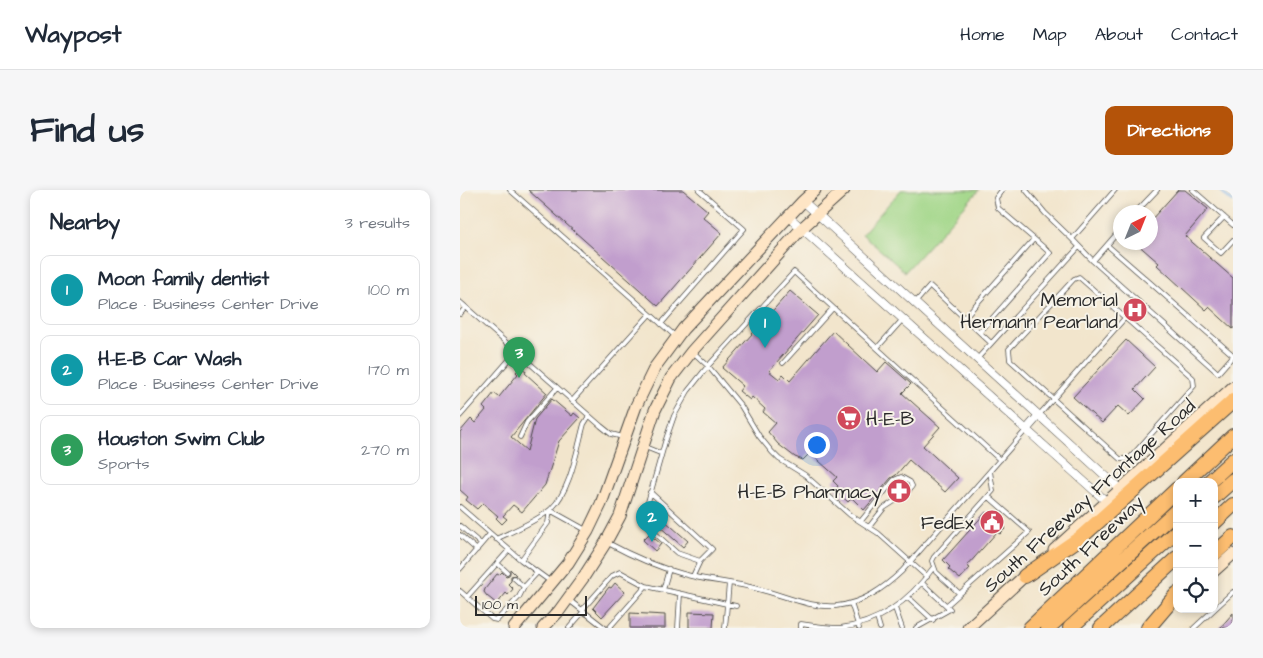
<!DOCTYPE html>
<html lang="en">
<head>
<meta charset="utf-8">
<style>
  :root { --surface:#fff; --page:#f6f6f7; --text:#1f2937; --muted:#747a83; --line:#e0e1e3; --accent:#b45309 }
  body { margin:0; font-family:"Architects Daughter",sans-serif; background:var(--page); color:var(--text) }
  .controls { position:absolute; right:15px; bottom:15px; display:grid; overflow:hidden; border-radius:10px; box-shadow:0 2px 8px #0003 }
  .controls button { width:45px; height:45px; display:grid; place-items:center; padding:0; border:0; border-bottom:1px solid var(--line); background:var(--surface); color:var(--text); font:25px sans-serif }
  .compass { position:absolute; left:653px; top:15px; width:45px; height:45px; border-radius:50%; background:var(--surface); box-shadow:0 2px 8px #0003; rotate:43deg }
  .scale { position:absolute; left:15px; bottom:12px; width:112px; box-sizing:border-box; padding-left:5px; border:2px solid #2b2b2b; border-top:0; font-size:14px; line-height:18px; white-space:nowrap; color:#2b2b2b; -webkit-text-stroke:4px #f7f3e8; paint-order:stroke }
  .you { position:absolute; left:356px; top:254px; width:18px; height:18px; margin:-12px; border:4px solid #fff; border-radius:50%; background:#1a73e8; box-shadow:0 0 0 8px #1a73e833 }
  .badge { display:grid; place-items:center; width:32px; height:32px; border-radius:50%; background:var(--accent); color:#fff; font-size:16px; font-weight:700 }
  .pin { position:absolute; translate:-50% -41px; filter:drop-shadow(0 1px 2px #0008) }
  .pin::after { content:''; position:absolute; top:26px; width:18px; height:15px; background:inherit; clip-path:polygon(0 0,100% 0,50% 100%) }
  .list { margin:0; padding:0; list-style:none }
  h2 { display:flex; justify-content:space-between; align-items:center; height:65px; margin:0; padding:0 20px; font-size:21px }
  h2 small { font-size:16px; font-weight:400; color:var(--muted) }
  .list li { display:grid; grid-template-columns:32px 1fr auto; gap:15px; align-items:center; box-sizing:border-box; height:70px; margin:0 10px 10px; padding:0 10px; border:1px solid var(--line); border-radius:10px }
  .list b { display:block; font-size:19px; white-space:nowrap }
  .list p { margin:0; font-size:16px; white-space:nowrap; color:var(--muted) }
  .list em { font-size:16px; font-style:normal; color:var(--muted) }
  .icon { flex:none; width:28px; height:28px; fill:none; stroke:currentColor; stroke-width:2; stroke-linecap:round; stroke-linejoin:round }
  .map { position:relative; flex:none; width:773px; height:438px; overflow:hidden; border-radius:10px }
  header { display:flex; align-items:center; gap:30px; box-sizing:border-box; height:70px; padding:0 25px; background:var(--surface); border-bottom:1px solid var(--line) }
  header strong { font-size:24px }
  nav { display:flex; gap:28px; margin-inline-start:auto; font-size:18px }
  .intro { display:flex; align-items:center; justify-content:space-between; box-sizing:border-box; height:120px; padding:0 30px }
  h1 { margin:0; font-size:35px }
  .button { padding:12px 22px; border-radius:10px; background:var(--accent); color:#fff; font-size:18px; font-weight:700 }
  main { display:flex; gap:30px; padding:0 30px }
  aside { flex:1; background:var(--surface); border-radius:10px; box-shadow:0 2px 8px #0003 }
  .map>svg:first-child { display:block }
  .green { fill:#a0d687; stroke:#668059 }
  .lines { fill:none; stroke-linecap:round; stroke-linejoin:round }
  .stream { stroke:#78b0e8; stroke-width:2.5 }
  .building { fill:#c19ecd }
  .lane-casing { stroke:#494743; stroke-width:5.5 }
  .street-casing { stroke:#494743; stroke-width:9 }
  .secondary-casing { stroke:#494743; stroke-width:13 }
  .highway-casing { stroke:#494743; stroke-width:16 }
  .lane { stroke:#fff; stroke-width:4 }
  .street { stroke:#fff; stroke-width:8 }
  .secondary { stroke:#fee5c5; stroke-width:11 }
  .highway { stroke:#fcbd6f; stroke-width:14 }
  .labels { text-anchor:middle; stroke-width:4; stroke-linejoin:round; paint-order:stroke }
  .poi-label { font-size:19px; fill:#2b2b2b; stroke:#f7f3e8; text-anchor:end }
  .street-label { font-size:19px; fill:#2b2b2b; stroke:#f7f3e8 }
</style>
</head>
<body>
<header>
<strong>Waypost</strong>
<nav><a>Home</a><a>Map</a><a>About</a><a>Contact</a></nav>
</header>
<div class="intro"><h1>Find us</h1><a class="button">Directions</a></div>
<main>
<aside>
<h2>Nearby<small>3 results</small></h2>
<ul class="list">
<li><span class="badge" style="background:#0f9aa8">1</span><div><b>Moon family dentist</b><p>Place · Business Center Drive</p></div><em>100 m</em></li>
<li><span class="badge" style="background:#0f9aa8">2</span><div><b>H-E-B Car Wash</b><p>Place · Business Center Drive</p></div><em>170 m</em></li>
<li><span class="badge" style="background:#2e9e5b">3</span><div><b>Houston Swim Club</b><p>Sports</p></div><em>270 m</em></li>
</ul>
</aside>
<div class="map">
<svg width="773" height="438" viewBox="0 0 773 438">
  <rect width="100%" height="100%" fill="#f7f3e8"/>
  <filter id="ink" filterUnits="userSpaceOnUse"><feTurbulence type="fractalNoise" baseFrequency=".02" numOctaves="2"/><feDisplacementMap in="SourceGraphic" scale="10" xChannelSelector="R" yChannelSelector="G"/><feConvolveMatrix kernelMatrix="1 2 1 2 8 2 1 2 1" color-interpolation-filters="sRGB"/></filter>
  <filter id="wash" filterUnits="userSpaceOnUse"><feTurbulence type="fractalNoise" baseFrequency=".0096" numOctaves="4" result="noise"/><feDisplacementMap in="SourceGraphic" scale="20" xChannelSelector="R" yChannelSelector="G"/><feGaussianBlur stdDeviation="1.12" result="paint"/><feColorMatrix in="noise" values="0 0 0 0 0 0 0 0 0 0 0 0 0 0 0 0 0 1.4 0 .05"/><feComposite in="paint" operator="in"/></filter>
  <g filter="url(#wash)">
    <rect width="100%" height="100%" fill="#f2e5cc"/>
    <path class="green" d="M441,0H519L445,82L402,44Z"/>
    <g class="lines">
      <path class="stream" d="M759,0L773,12"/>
    </g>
    <g id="blocks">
      <path class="building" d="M68,0H223L248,21L243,27L262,43L198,116Z
        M718,0H725L748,19L725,46L773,88V139L749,117L746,120L697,75L699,73L675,52H690V31Z
        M330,101L358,125L309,181L319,189L323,184L330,191L373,141L417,182L426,172L451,194L442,203L480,237L463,256L498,288L485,302L449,270L436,285L431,288L404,320L392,308L388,312L375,300L378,296L373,291L377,287L350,263L343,270L335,267L318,254L308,242L316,233L303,222L305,219L292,207L290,210L279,201L283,196L262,178Z
        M666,150L695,177L675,199L685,209L669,226L658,216L642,233L613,207Z
        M61,177L66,181L65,183L87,203L51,247L67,261L75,229L92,209L112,226L114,223L120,228L99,251L85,295L62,322L53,315L43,326L47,329L42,334L36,328L38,326L23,313L17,319L6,310L8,307L0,300V242L11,229L15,233L26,220L23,217L34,203L39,207L58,184L56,182Z
        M195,322L228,351L223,357L190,328Z
        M526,322L546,338L540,344L537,342L507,376L510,378L500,389L488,379L490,377L483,370Z
        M189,344L201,354L195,361L183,350Z
        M50,379L56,385L51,386V391L48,394L53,399L48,405L46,403L37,414L27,406L24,402L25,399L37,384L39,385L42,382L46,386L49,385L50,383Z
        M155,393L165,402L142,427L133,418L149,397L151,398Z
        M229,422L254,423L253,438H229Z
        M170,423L205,425V438H170Z
        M773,423V438H760Z"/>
    </g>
  </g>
  <g filter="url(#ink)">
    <use href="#blocks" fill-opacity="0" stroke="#494743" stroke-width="1"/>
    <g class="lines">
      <defs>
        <path id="lane" d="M50,0L215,146
          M542,0L536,8L538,18L574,49
          M566,0L585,23L612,49
          M655,0L612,49L633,71L758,183L773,166
          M733,0L773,35
          M676,22L697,0
          M764,27L744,48L761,63L773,50
          M647,55L773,165
          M633,71L660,40
          M619,87L733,188L734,196L669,269H660L550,170L549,159L614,89Z
          M0,112L141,236L151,244L163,247
          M455,113L470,96L531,153
          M0,124L6,117
          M504,128L574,49L590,63L520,142
          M201,134L284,39L239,0
          M417,158L540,270
          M233,162L248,176L281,216L299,246L312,262L319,269L345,285L390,325L418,343L467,387
          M517,169L619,57
          M323,173L373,118
          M112,211L190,124
          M579,225L679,112
          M0,226L56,162
          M60,247L67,232L97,198
          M185,257L200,263
          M190,302L252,359L240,371L233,386
          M0,317L61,370L91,392
          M401,331L434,290L441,287L450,292L452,296L447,303L424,318L409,337
          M0,336L21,354
          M0,345L17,360
          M36,349C51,342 79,330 91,319C111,300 117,259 124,234L129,226
          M148,353C172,366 197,377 223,384C247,391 273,392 298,399C324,405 348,418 376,416C403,413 423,399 442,381L566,240
          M61,370L88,333L90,320L126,340
          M240,371L217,363L186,335L184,326L205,252L214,226L228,201L248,176L334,82L417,158L443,129
          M37,373L47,382
          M0,379L30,344
          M54,388L64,397
          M203,400L209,379
          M0,401L32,429L37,430L59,407L64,397L77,383
          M499,403L476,382L472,371L474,367L533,301L530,281
          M7,407L49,360
          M448,407L473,430
          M109,410L145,438
          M391,413L399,438
          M487,415L569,342L529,307
          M435,418L442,438
          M122,420L152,386L160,382L186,396L276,416
          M417,428L420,438
          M109,438L124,421
          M149,438L186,396
          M218,438L220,404
          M265,438L269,393
          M341,438V434C354,436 367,438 380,438C420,433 451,409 473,378
          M456,438L490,419L462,393
          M734,438L773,402"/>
        <path id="street" d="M343,11L661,300
          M328,26L647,312
          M566,240L579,225"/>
        <path id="secondary" d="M594,360L773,197
          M754,381L773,364
          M54,438L108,373L128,341L141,314L176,216L195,177L223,139L343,11L355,0
          M83,438L99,421L123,388L146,352L160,326L195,220L211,188L232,161L342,38L384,0
          M508,438L571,380"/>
        <path id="highway" d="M724,292L773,246
          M749,292L773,270
          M754,307L773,290
          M754,333L773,315
          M754,364L773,347
          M565,386L620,348L773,211
          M570,438L717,299
          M588,438L717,320
          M610,438L717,341
          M641,438L717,368
          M688,438L717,404"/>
      </defs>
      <use href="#lane" class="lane-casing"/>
      <use href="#street" class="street-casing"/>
      <use href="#secondary" class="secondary-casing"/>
      <use href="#highway" class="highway-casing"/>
      <use href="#lane" class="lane"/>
      <use href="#street" class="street"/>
      <use href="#secondary" class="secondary"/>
      <use href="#highway" class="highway"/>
    </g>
  </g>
  <defs>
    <symbol id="hospital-disc" viewBox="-11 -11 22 22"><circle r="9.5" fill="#d1495b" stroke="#f7f3e8"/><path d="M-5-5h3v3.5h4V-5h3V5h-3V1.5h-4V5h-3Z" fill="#fff"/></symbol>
    <symbol id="supermarket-disc" viewBox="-11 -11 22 22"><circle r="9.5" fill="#d1495b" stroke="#f7f3e8"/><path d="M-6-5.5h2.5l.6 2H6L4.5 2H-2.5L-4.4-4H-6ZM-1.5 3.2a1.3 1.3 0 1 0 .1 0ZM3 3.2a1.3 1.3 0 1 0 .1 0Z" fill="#fff"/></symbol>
    <symbol id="pharmacy-disc" viewBox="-11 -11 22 22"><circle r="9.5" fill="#d1495b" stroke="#f7f3e8"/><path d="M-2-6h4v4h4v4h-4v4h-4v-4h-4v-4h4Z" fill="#fff"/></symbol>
    <symbol id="civic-disc" viewBox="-11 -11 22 22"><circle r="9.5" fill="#d1495b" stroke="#f7f3e8"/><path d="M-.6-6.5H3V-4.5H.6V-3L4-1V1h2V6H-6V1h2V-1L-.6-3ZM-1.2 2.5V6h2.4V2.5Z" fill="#fff"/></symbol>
  </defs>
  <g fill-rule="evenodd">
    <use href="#hospital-disc" x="661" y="106" width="28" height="28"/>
    <use href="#supermarket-disc" x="375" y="214" width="28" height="28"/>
    <use href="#pharmacy-disc" x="425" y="287" width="28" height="28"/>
    <use href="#civic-disc" x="518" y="318" width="28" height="28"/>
  </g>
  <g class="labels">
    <g class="poi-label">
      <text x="658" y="116">Memorial<tspan x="658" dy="22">Hermann Pearland</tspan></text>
      <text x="406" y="235" text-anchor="start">H-E-B</text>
      <text x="422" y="308">H-E-B Pharmacy</text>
      <text x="514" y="339">FedEx</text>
    </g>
    <g class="street-label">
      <text transform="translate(629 305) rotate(-42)" y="7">South Freeway Frontage Road</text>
      <text transform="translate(630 355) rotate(-43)" y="7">South Freeway</text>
    </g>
  </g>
</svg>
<div class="controls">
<button>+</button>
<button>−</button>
<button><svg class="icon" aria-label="locate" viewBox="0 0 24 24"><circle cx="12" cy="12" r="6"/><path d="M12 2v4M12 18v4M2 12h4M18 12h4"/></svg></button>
</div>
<svg class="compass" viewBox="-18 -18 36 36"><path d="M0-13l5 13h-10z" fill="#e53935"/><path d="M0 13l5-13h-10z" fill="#747a83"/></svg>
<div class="scale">100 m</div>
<div class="you"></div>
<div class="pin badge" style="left:305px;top:158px;background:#0f9aa8">1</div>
<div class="pin badge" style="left:192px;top:352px;background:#0f9aa8">2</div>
<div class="pin badge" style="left:59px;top:188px;background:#2e9e5b">3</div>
</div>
</main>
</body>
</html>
